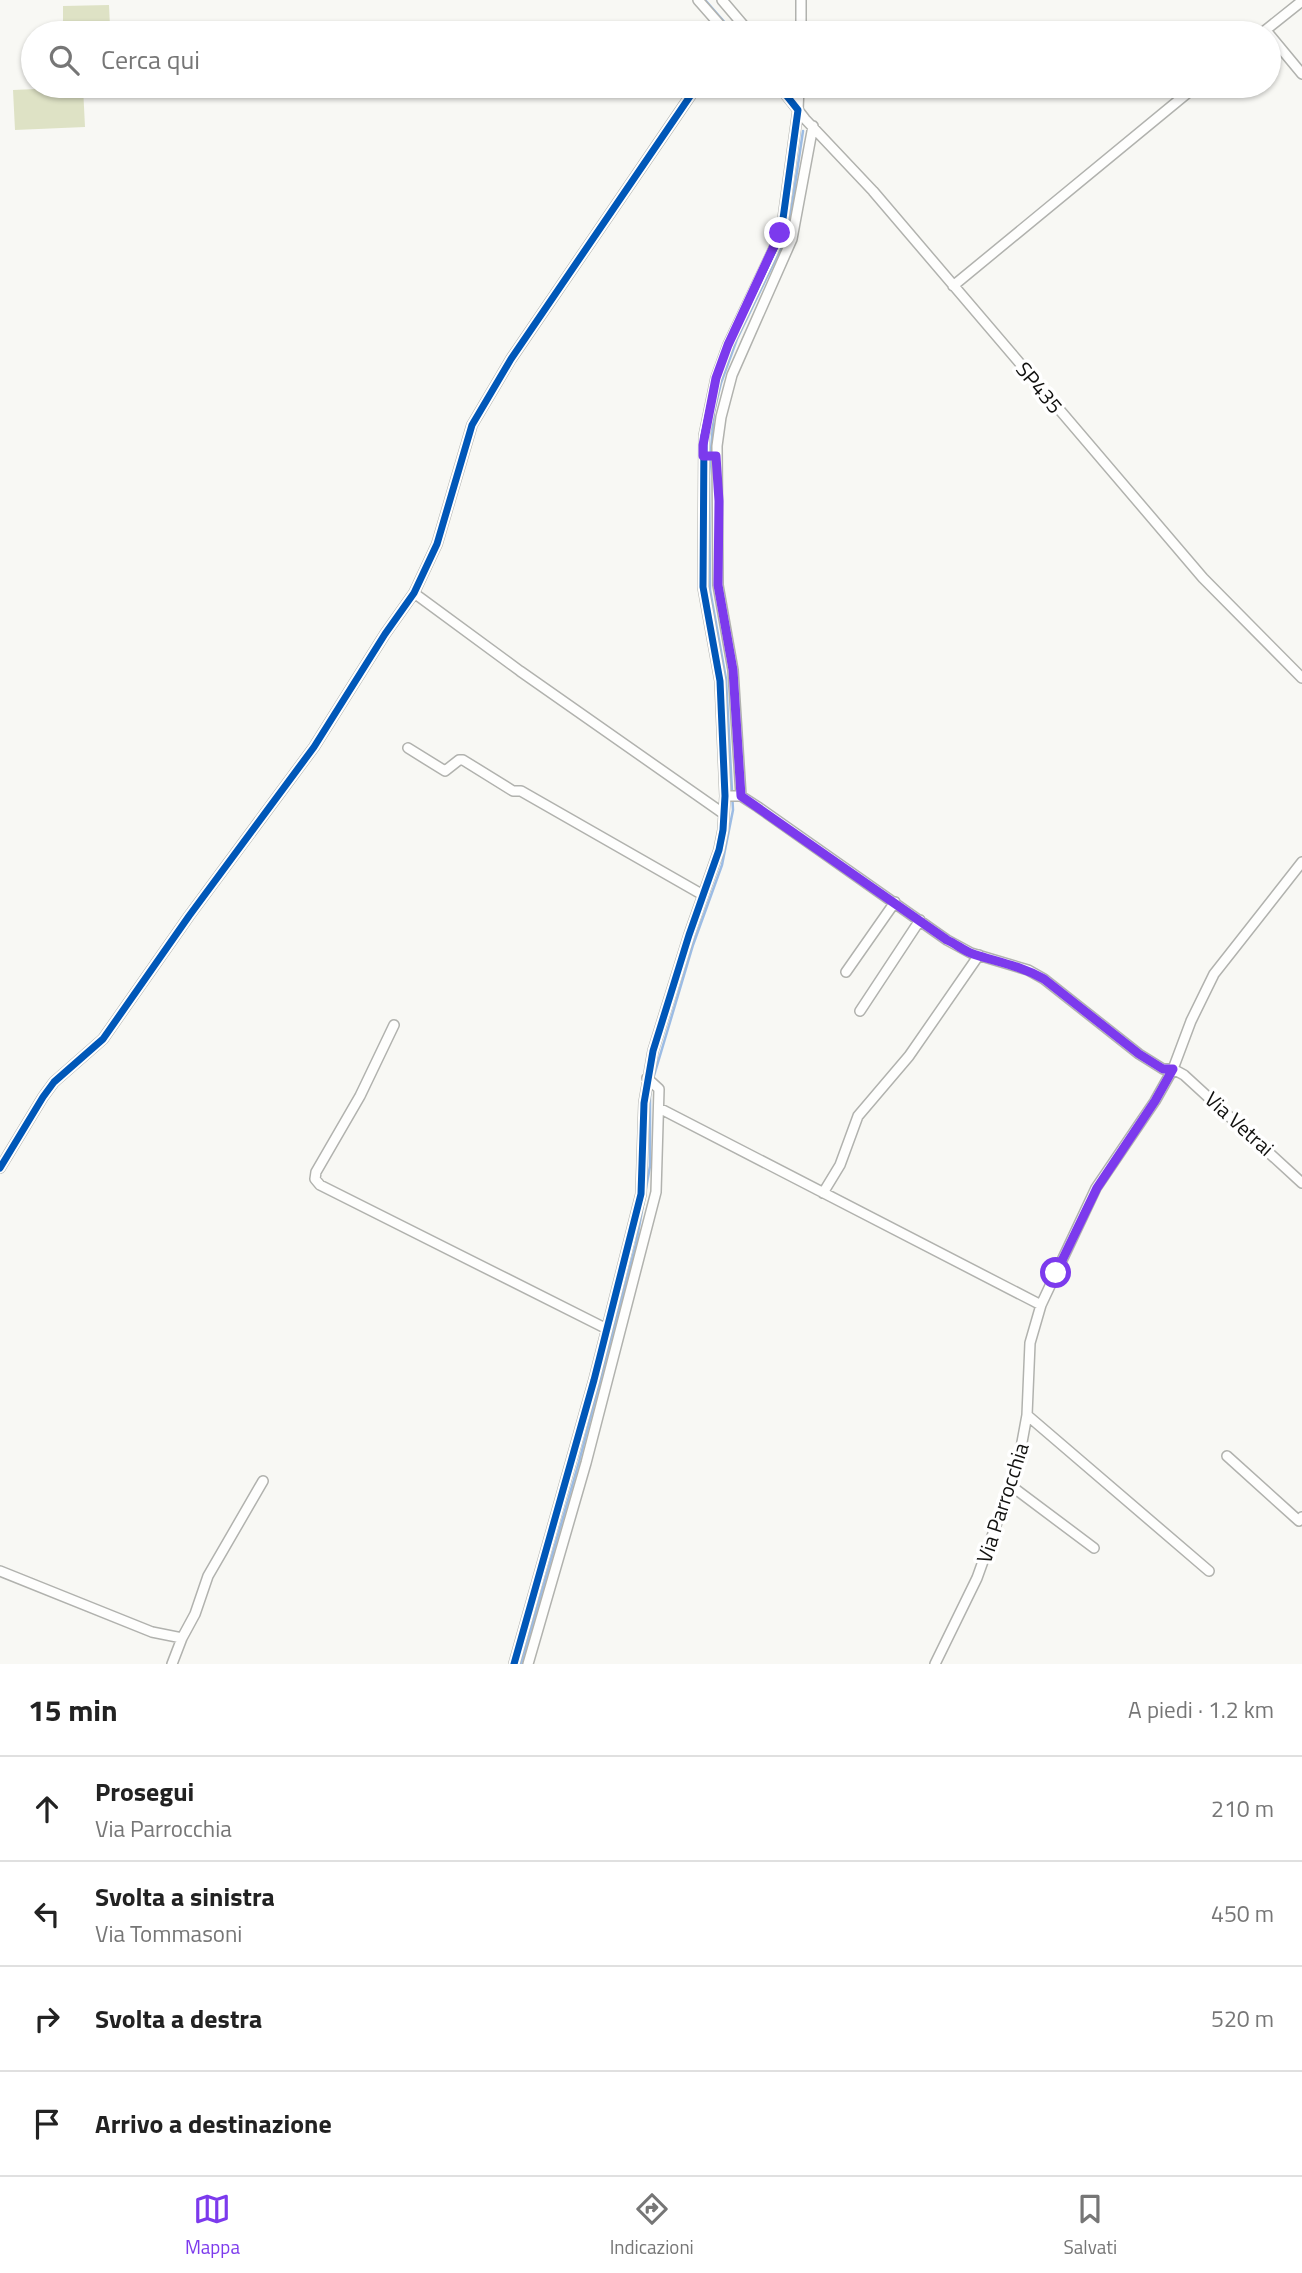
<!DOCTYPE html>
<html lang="it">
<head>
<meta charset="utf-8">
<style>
  :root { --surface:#fff; --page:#f6f6f6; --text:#222; --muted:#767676; --line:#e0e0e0; --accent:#7c3aed }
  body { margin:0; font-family:"Titillium Web",sans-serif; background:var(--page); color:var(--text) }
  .stop { position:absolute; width:21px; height:21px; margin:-16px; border:5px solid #7c3aed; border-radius:50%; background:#fff }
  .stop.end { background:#7c3aed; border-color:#fff; box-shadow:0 2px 7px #0008 }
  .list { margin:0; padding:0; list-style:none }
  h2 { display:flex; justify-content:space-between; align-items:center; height:91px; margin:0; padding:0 28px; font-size:30px }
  h2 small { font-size:23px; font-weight:400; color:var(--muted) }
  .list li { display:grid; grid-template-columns:46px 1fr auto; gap:21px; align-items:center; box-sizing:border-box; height:105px; padding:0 28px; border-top:2px solid var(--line) }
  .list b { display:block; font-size:26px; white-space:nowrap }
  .list p { margin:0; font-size:23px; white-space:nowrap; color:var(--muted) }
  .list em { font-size:23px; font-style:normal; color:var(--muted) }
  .icon { flex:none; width:38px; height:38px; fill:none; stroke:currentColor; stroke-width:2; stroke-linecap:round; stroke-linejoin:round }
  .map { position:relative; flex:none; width:1302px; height:1664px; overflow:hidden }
  .search { position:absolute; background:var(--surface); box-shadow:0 2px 5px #0004; left:21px; right:21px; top:21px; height:77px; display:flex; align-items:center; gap:18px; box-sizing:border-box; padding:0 24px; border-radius:38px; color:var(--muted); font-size:26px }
  .sheet { height:511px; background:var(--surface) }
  nav { display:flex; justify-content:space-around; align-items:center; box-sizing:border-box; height:98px; border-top:2px solid var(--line); background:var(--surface); font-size:19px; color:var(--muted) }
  nav a { display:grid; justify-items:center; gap:4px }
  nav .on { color:var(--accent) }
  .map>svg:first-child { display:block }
  .green { fill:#dee2c5 }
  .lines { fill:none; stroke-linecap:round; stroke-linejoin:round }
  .stream { stroke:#9cbce4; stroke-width:2.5 }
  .street-casing { stroke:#b1b2ae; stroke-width:12 }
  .street { stroke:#fefefd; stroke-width:9 }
  .cycleway-casing { stroke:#fff; stroke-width:11 }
  .cycleway { stroke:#0057b8; stroke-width:7 }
  .route { stroke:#7c3aed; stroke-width:9 }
  .labels { text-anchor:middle; stroke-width:7; stroke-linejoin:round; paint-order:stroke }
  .street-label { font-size:21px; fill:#11110f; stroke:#fff }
</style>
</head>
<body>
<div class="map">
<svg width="1302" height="1664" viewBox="0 0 1302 1664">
  <rect width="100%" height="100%" fill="#f8f8f4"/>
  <path class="green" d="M109,5L110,27L63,29V6Z
    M83,87L85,127L15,130L13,90Z"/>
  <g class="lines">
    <path class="stream" d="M705,0L734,33
      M788,86L794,91
      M653,1079L693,945L722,865L733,810L726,679L710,590L709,476L714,412L721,383L737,339L782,246L790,219L803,131
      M521,1664L579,1462L636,1244L650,1166V1089"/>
    <defs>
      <path id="street" d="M698,0L727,33
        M722,0L750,33
        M801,33V0
        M1262,33L1302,1
        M1269,34L1302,74
        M799,86L798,110L805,119L873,191L1203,578L1302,678
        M953,286L1196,86
        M414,593L520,671L724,814
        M408,748L445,771L459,760H463L513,791H521L703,895
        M725,796H741L758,807L947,940L971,953L1028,970L1044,979L1139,1054L1163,1069H1173L1184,1075L1302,1183
        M741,796L733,670L718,585L717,446L721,417L732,375L792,239L813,126
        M846,972L895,902
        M860,1011L920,920
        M394,1025L360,1096L316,1172L315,1179L320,1185L607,1329
        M659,1108L1041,1305
        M0,1168L43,1097L54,1082L103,1039L189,916L314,747L385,634L414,593L437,544L472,425L511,359L697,86
        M823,1193L840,1165L858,1116L909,1056L979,955
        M1027,1415L1209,1571
        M1227,1456L1299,1521L1302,1517
        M1010,1485L1094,1548
        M0,1571L152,1632L182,1638
        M172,1664L182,1638L195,1614L208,1576L263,1481
        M514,1664L594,1380L641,1194L644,1103L653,1051L689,935L719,850L723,830L725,796L720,681L703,587L704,436L716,378L728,345L778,240L782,226L798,110L779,86
        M528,1664L586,1463L656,1192L659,1089L647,1078
        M935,1664L977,1578L1018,1464L1027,1415L1030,1343L1041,1305L1096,1188L1155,1101L1173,1069L1191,1021L1214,974L1302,862"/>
    </defs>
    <use href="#street" class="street-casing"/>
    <use href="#street" class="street"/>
    <defs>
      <path id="cycleway" d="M0,1168L43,1097L54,1082L103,1039L189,916L314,747L385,634L414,593L437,544L472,425L511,359L697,86
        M514,1664L594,1380L641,1194L644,1103L653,1051L689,935L719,850L723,830L725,796L720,681L703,587L704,436L716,378L728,345L778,240L782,226L798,110L779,86"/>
    </defs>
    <use href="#cycleway" class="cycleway-casing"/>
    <use href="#cycleway" class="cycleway"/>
  </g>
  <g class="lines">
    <path class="route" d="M780,233L728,345L716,378L703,445V456H716L719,501L718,585L733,670L741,796L947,940C956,944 964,951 973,954C998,962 1021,966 1044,979L1139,1054L1163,1069H1173L1155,1101L1097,1188L1056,1273"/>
  </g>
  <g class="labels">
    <g class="street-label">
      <text transform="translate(1039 388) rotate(50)" y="7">SP435</text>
      <text transform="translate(1239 1124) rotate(42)" y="7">Via Vetrai</text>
      <text transform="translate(1003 1503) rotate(-72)" y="7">Via Parrocchia</text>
    </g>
  </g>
</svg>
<div class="stop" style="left:1056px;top:1273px"></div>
<div class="stop end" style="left:780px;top:233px"></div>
<div class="search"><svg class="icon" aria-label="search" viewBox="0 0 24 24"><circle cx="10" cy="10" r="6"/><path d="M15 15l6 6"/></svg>Cerca qui</div>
</div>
<section class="sheet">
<h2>15 min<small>A piedi · 1.2 km</small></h2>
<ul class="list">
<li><svg class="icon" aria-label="ahead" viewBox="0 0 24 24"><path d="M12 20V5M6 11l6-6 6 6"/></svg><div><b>Prosegui</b><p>Via Parrocchia</p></div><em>210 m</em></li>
<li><svg class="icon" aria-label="left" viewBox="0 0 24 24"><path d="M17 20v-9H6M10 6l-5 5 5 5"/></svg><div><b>Svolta a sinistra</b><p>Via Tommasoni</p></div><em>450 m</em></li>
<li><svg class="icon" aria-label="right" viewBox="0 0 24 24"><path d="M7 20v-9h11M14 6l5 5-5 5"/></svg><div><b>Svolta a destra</b></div><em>520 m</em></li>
<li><svg class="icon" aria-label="arrive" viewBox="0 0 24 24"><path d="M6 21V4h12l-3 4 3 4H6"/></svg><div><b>Arrivo a destinazione</b></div></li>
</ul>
</section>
<nav>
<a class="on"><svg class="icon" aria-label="map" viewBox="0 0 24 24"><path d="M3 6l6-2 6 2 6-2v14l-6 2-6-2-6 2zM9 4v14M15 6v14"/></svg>Mappa</a>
<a><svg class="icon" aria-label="directions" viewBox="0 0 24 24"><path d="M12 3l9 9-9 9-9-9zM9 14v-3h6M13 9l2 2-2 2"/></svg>Indicazioni</a>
<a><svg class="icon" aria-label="saved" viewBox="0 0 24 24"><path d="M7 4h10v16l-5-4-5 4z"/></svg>Salvati</a>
</nav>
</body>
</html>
